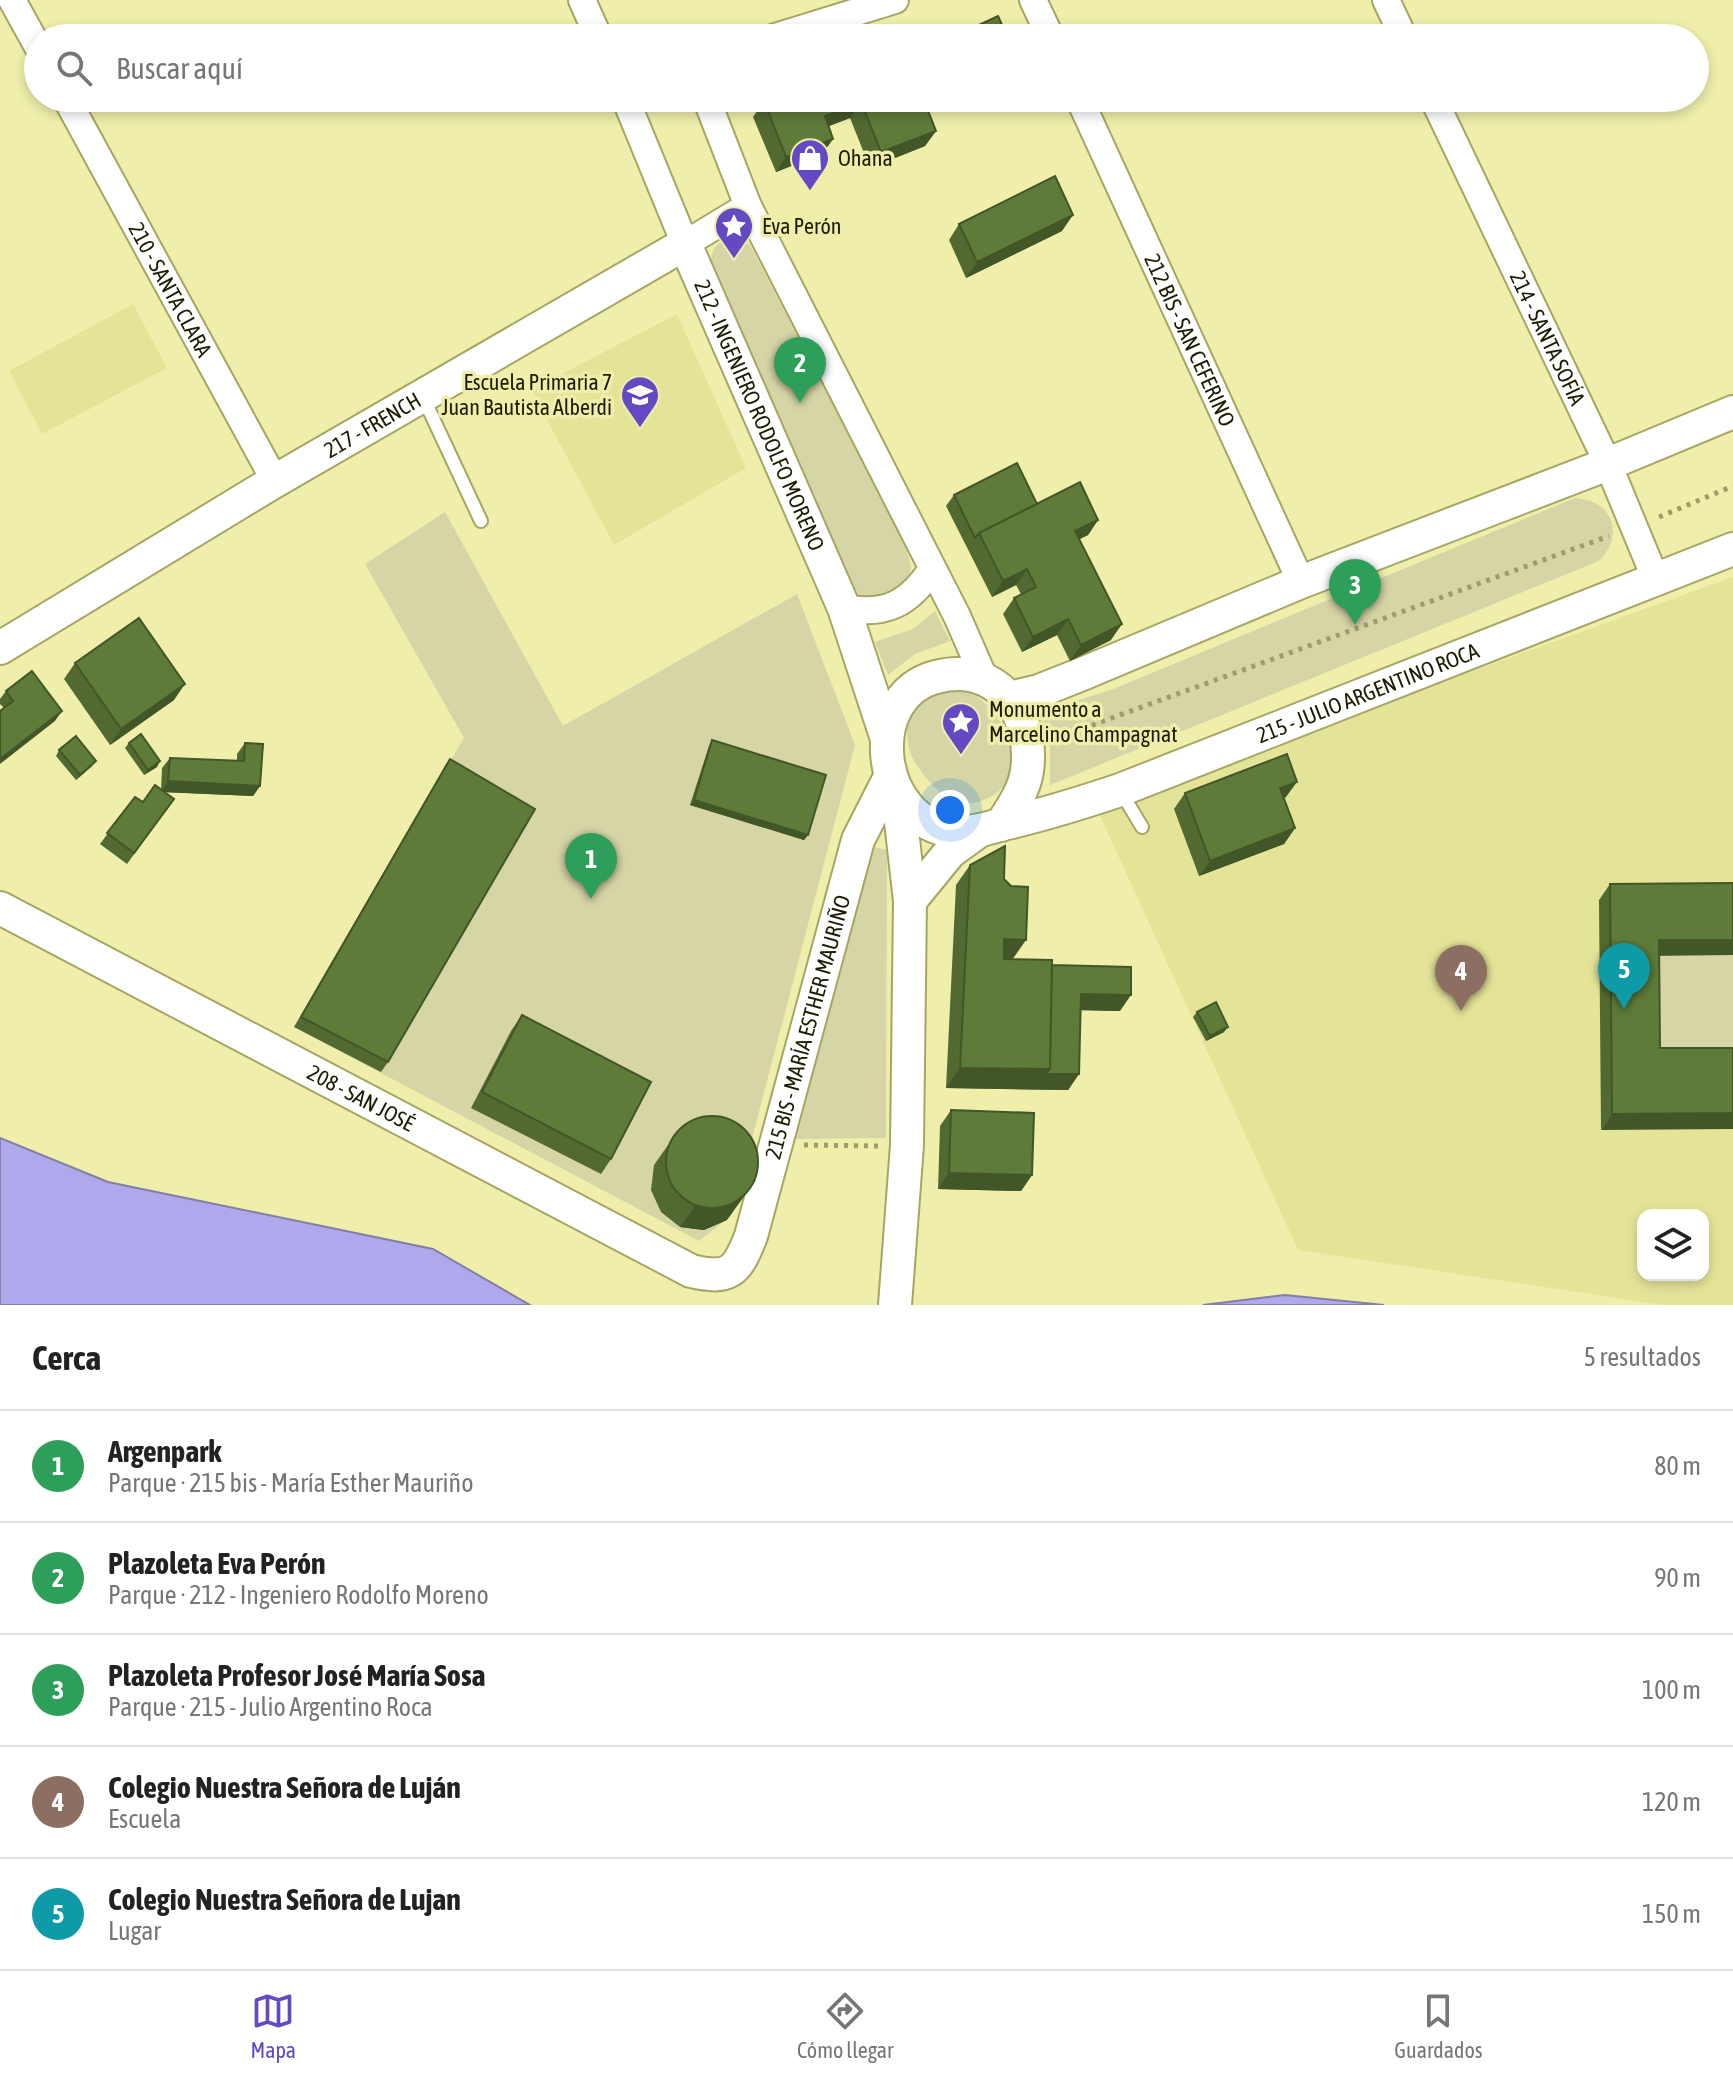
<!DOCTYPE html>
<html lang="es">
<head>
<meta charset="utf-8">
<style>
  :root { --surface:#fff; --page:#f2f2f2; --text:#222; --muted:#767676; --line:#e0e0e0; --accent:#644ac2 }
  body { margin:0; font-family:"Asap Condensed",sans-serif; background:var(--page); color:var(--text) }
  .controls { position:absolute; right:24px; bottom:24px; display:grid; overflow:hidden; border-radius:16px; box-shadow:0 4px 12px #0003 }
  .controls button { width:72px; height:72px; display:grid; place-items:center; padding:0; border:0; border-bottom:2px solid var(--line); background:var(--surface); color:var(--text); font:40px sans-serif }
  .you { position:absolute; left:950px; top:810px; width:28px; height:28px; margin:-20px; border:6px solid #fff; border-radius:50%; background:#1a73e8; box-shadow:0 0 0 12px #1a73e833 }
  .badge { display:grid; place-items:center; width:52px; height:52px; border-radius:50%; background:var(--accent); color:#fff; font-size:26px; font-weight:700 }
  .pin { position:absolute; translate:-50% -66px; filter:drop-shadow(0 2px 4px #0008) }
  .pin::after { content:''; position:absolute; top:42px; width:28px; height:24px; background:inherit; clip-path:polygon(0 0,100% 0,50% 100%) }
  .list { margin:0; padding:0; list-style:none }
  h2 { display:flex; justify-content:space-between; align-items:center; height:104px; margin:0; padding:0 32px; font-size:34px }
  h2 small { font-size:26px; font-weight:400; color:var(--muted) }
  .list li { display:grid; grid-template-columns:52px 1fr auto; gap:24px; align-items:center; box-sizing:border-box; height:112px; padding:0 32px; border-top:2px solid var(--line) }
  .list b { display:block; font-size:30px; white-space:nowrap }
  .list p { margin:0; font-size:26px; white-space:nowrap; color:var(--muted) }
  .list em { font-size:26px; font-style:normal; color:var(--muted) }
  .icon { flex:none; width:44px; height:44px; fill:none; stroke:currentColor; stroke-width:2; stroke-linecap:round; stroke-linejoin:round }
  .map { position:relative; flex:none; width:1733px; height:1305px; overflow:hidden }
  .search { position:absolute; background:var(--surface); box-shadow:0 4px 12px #0003; left:24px; right:24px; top:24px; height:88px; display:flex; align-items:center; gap:20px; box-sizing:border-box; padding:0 28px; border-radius:44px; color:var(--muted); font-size:30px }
  .sheet { height:664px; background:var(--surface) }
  nav { display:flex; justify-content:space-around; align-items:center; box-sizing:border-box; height:112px; border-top:2px solid var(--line); background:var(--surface); font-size:22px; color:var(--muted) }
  nav a { display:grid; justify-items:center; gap:4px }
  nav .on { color:var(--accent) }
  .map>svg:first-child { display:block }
  .built { fill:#e4e499; fill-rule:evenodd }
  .green { fill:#d5d5a6 }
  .water { fill:#afa8ed; stroke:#837ea6; stroke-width:2 }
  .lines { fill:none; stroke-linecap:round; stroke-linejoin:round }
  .service-casing { stroke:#a6a664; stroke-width:16 }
  .minor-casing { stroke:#a6a664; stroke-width:30 }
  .tertiary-casing { stroke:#a6a664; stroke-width:36 }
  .path { stroke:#9e9d69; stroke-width:5; stroke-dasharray:4 6; stroke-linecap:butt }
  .service { stroke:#fff; stroke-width:12 }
  .minor { stroke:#fff; stroke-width:26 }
  .tertiary { stroke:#fff; stroke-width:32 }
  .wall { fill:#526a31 }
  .shaded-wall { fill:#425628 }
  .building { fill:#5f7b39; stroke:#425628; stroke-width:2 }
  .labels { text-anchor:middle; stroke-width:7; stroke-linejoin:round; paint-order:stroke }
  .poi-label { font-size:22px; fill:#1d1c02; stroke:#efefab; text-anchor:start }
  .street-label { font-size:22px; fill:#1d1c02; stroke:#efefab }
</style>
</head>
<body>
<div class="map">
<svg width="1733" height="1305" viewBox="0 0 1733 1305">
  <rect width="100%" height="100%" fill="#efefab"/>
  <path class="built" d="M133,304L167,368L42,434L9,371Z
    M677,314L746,468L614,545L531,390Z
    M1733,577V1305H1663L1298,1250L1096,807ZM1643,1215H1703V1275H1643Z"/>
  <path class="green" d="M737,236L750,245L903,540C919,583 911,582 874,601L853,596L710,267C711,247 717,241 737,236Z
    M1575,498C1613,500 1625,535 1599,561L1050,785V748L1039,713L1113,689Z
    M445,512L563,726L797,594L855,745L732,1215L699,1241L294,1027L464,738L365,564Z
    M935,611L950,641L915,654L888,675L875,642L913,629Z
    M959,685C987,699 1018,733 1013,767C1010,793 975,811 952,800C939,794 929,782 921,771C902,747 905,722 916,697Z
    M873,847L887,850L886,1138L791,1139Z
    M1733,955V1063L1649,1064L1648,956Z"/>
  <path class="water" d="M0,1138L108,1182L433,1249L530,1305H0Z
    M1285,1295L1384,1305H1203Z"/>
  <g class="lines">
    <defs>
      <path id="service" d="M423,397L481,521
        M1121,792L1142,827"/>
      <g id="minor">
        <path d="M12,0L38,47"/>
        <path d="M582,0L599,38"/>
        <path d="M1033,0L1051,38"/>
        <path d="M1386,0L1404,38"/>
        <path d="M772,38L895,0"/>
        <path id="s1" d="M66,98L275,481"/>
        <path d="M625,98L685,244L748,206"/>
        <path d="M706,98L748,206L957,616L985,680"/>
        <path id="s2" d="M1079,98L1301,582"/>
        <path id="s3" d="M1433,98L1608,464L1656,580"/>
        <path d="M844,608C885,616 909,604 932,569"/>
      </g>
      <g id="tertiary">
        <path id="s4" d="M0,648L275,481L685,244L844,608L886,736"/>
        <path d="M1010,698L1039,691L1082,674L1301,582L1608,464L1733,412"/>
        <path id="s5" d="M1001,825C1012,808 1024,791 1027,771C1035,714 997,661 936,677C862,696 874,823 956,832C972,834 988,828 1003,824C1043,815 1081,803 1120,790L1733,549"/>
        <path d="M910,901L950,852L979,831"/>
        <path id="s6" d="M0,908L691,1271C730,1280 737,1272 751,1236L858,840L890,777"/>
        <path d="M895,1305L907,1145L910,901L898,795"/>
      </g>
    </defs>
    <use href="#service" class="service-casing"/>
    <use href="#minor" class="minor-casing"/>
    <use href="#tertiary" class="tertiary-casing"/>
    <path class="path" d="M1659,517L1733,486
      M1055,741L1098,723L1609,536
      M804,1145L878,1146"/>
    <use href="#service" class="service"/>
    <use href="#minor" class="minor"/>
    <use href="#tertiary" class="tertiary"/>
  </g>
  <path class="wall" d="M968,30L1008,38H962Z
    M923,98L936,131L925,146L870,168L850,118L828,126L833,139L822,154L776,172L753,117L764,101Z
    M959,224L1062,231L966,278L949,240Z
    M954,495L1037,504L1098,520L1088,535L1079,539L1111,640L1070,661L1057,635L1022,652L1003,614L1014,598L1021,594L1016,585L992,597L946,506Z
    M75,663L174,700L110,745L64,679Z
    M6,691L55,721L4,708L0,704V699Z
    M712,740L808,835L804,840L690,805L709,746Z
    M129,743L157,767L144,775L125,748Z
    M245,743L260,786L253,796L164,792L174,799L127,864L100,844L135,797L143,802L161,790L162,768L170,758L237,761V754Z
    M59,750L92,766L76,780L56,756Z
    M450,759L388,1062L381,1072L294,1027L443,770Z
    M1185,793L1286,797L1284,798L1295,828L1284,844L1199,876L1174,809Z
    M970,865L1004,879L1013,959L1052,965L1120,1011L1080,1010L1079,1074L1068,1090L946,1088L956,885Z
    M1610,884L1659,956L1660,1048L1601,1130L1599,900Z
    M1197,1012L1224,1032L1206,1041L1193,1017Z
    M522,1015L611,1159L601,1174L471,1108L511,1031Z
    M951,1110L1032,1175L1021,1191L938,1189L940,1126Z
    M668,1145L727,1220L704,1230L680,1227L661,1212L651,1190L654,1165Z"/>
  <path class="shaded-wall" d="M861,102L850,118L814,132L825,116Z
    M936,131L925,146L870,168L881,152Z
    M833,139L822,154L776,172L786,157Z
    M1073,215L1062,231L966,278L977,262Z
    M1098,520L1088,535L1064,547L1075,531Z
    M1027,569L1016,585L992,597L1003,581Z
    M1068,619L1057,635L1022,652L1033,637Z
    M1122,624L1111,640L1070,661L1081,645Z
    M185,684L174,700L110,745L121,729Z
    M62,711L55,721L0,764V759Z
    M96,761L92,766L76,780L80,775Z
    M160,761L157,767L144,775L148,770Z
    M168,781L260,786L253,796L161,792Z
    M1297,782L1286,797L1269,803L1280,788Z
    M694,800L808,835L804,840L690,805Z
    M1295,828L1284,844L1199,876L1210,861Z
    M1004,939L1026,940L1012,960L990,959Z
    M1659,940H1733V955L1648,956Z
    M1081,994L1131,995L1120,1011L1070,1010Z
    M1228,1027L1224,1032L1206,1041L1210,1036Z
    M960,1068L1050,1069L1079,1074L1068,1090L946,1088Z
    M1733,1113V1129L1601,1130L1612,1114Z
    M949,1173L1032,1175L1021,1191L938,1189Z
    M756,1180L727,1220L704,1230L680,1227L695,1206Z"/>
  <path class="building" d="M998,16L1008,38H972L968,30Z
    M772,98H923L936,131L881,152L861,102L825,116L833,139L786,157L764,101Z
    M1055,176L1073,215L977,262L959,224Z
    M1017,463L1037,504L979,533L975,538L954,495Z
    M1080,482L1098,520L1075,531L1122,624L1081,645L1068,619L1033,637L1014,598L1036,587L1027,569L1003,581L979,533Z
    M139,618L185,684L121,729L75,663Z
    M32,671L62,711L0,759V711L13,701L6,691Z
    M141,734L160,761L148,770L129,743Z
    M76,736L96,761L80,775L59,750Z
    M712,740L826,775L808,835L694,800Z
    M245,743L263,744L260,786L168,781L170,758L244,761Z
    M1287,754L1297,782L1280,788L1295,828L1210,861L1185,793Z
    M450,759L535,809L388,1062L301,1017Z
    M155,785L174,799L134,853L107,833L135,797L143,802Z
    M1005,846L1004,879L1011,886L1028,887L1026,940L1004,939V959L1052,960L1050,1069L960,1068L970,865Z
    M1733,883V940H1659L1660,1048H1733V1113L1612,1114L1610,884Z
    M1052,965L1131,967V995L1081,994L1079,1074H1046L1050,1069Z
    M1216,1002L1228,1027L1210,1036L1197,1012Z
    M522,1015L651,1082L611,1159L482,1092Z
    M951,1110L1034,1113L1032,1175L949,1173Z
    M666 1162a46 46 0 1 1 92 0a46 46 0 1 1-92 0Z"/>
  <defs>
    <symbol id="shop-pin" viewBox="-11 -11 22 30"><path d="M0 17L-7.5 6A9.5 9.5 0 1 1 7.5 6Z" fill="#644ac2" stroke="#efefab"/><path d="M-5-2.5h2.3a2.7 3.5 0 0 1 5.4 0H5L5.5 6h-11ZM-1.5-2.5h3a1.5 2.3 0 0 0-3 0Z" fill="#fff"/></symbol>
    <symbol id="sight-pin" viewBox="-11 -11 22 30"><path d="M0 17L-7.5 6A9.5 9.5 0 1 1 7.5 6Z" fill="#644ac2" stroke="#efefab"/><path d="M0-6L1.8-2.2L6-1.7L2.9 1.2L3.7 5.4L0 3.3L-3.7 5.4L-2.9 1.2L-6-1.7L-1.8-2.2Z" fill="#fff"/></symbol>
    <symbol id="school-pin" viewBox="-11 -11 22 30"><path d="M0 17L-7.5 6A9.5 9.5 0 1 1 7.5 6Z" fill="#644ac2" stroke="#efefab"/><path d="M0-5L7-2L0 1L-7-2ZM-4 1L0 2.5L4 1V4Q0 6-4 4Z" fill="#fff"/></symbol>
  </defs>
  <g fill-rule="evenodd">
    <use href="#shop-pin" x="788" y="136" width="44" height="60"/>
    <use href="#sight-pin" x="712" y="204" width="44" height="60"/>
    <use href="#school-pin" x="618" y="373" width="44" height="60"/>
    <use href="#sight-pin" x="939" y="700" width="44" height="60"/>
  </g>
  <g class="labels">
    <g class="poi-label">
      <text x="838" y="166">Ohana</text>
      <text x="762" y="234">Eva Perón</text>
      <text x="612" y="390" text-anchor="end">Escuela Primaria 7<tspan x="612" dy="25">Juan Bautista Alberdi</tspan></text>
      <text x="989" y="717">Monumento a<tspan x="989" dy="25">Marcelino Champagnat</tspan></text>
    </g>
    <g class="street-label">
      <text dy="8" stroke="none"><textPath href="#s1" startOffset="218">210 - SANTA CLARA</textPath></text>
      <text dy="8" stroke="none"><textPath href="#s3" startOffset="266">214 - SANTA SOFÍA</textPath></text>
      <text dy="8" stroke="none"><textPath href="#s2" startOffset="266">212 BIS - SAN CEFERINO</textPath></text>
      <text dy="8" stroke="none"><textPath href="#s4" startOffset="982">212 - INGENIERO RODOLFO MORENO</textPath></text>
      <text dy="8" stroke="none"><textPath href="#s4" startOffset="434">217 - FRENCH</textPath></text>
      <text dy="8" stroke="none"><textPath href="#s5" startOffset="866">215 - JULIO ARGENTINO ROCA</textPath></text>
      <text dy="8" stroke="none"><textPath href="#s6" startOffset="1078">215 BIS - MARÍA ESTHER MAURIÑO</textPath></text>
      <text dy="8" stroke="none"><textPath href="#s6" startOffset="408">208 - SAN JOSÉ</textPath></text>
    </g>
  </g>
</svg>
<div class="controls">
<button><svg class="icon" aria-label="layers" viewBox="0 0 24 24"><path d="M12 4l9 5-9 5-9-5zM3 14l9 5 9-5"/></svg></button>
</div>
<div class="you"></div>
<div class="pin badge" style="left:591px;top:899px;background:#2e9e5b">1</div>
<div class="pin badge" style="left:800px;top:403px;background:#2e9e5b">2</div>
<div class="pin badge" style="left:1355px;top:625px;background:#2e9e5b">3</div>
<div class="pin badge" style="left:1461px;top:1011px;background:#8d6e63">4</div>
<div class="pin badge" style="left:1624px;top:1009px;background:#0f9aa8">5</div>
<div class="search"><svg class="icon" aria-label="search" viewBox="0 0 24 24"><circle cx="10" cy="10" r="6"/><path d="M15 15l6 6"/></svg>Buscar aquí</div>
</div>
<section class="sheet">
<h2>Cerca<small>5 resultados</small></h2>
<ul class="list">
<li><span class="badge" style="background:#2e9e5b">1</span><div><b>Argenpark</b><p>Parque · 215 bis - María Esther Mauriño</p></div><em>80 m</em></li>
<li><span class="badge" style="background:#2e9e5b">2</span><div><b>Plazoleta Eva Perón</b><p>Parque · 212 - Ingeniero Rodolfo Moreno</p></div><em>90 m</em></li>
<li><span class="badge" style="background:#2e9e5b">3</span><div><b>Plazoleta Profesor José María Sosa</b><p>Parque · 215 - Julio Argentino Roca</p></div><em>100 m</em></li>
<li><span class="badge" style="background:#8d6e63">4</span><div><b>Colegio Nuestra Señora de Luján</b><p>Escuela</p></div><em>120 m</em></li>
<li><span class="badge" style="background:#0f9aa8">5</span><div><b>Colegio Nuestra Señora de Lujan</b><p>Lugar</p></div><em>150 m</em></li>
</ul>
</section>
<nav>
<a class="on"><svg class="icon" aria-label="map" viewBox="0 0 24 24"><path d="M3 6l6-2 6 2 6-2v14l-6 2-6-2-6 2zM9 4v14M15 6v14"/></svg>Mapa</a>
<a><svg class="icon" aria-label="directions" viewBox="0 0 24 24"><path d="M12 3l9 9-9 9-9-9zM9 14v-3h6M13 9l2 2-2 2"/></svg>Cómo llegar</a>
<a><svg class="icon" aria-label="saved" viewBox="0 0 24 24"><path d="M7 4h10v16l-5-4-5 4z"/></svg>Guardados</a>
</nav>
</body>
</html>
